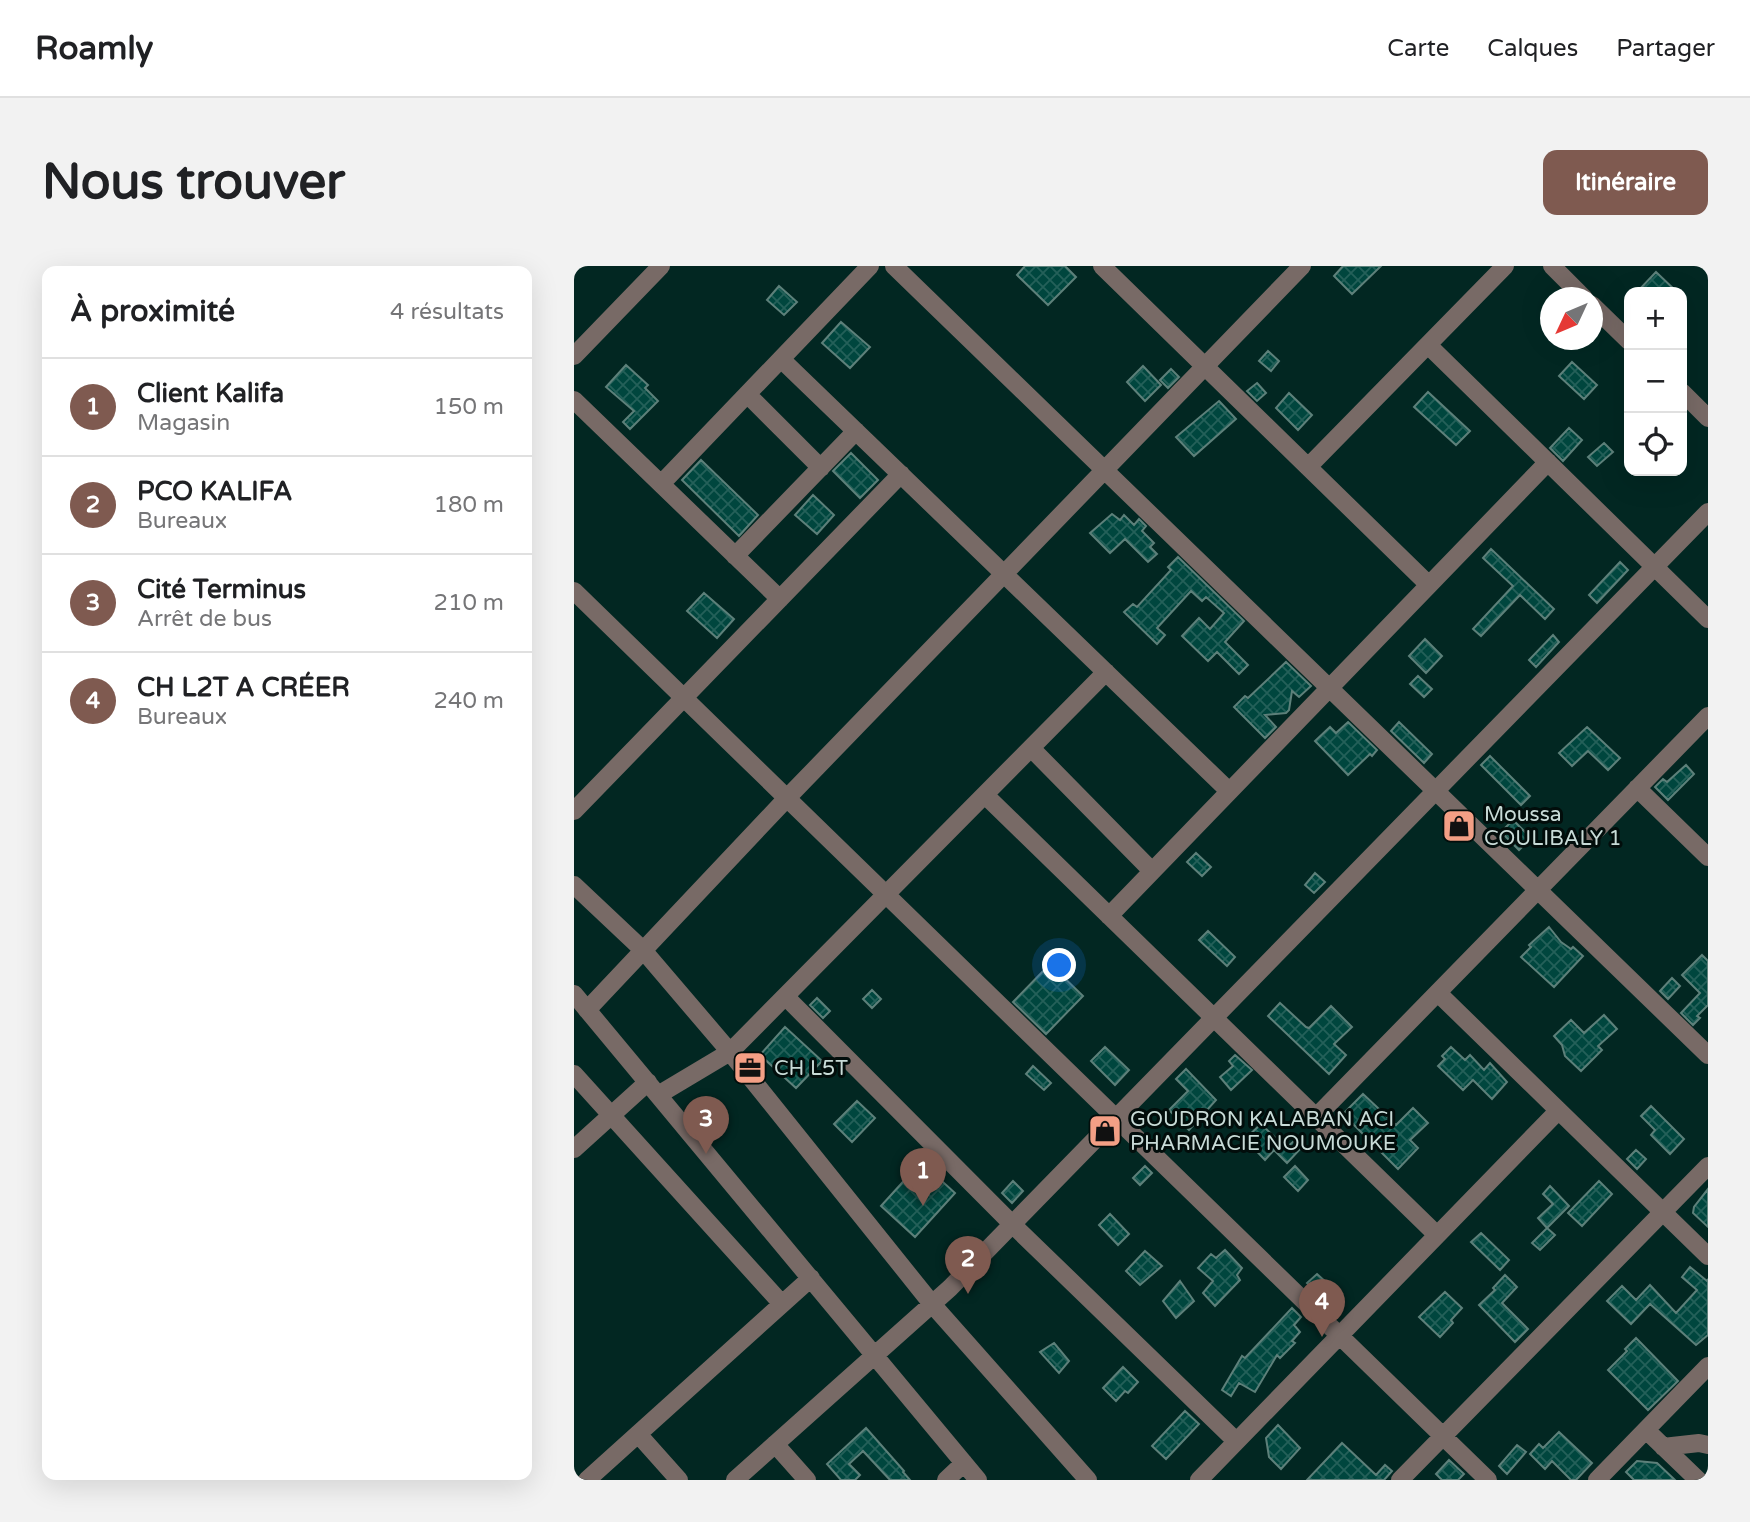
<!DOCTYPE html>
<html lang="fr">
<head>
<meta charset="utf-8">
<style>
  :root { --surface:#fff; --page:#f2f2f2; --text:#202124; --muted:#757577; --line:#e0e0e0; --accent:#7f5a50 }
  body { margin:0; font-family:"Varela Round",sans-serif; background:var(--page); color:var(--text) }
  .controls { position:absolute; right:21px; top:21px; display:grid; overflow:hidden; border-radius:14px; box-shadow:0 7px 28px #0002 }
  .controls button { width:63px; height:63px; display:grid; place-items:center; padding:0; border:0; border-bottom:2px solid var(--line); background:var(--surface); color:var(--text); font:35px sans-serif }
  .compass { position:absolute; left:966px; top:21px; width:63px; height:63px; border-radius:50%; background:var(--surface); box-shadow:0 7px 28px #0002; rotate:226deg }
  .you { position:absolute; left:486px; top:700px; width:24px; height:24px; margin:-18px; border:5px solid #fff; border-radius:50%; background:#1a73e8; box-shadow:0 0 0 10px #1a73e833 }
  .badge { display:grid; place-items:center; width:46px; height:46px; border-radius:50%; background:var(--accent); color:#fff; font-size:23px; font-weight:700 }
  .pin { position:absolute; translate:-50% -58px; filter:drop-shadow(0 2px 4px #0008) }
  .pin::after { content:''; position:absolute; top:37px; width:24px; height:21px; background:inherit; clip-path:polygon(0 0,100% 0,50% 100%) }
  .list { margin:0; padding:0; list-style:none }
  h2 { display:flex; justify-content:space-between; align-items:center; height:91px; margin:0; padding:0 28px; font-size:30px }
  h2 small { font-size:23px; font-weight:400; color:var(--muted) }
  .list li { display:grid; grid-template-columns:46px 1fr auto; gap:21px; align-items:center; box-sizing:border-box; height:98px; padding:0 28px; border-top:2px solid var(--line) }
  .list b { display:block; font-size:26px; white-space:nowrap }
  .list p { margin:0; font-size:23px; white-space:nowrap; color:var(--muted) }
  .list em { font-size:23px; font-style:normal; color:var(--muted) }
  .icon { flex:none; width:38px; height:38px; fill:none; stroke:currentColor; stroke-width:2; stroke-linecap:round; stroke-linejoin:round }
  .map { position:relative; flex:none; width:1134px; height:1214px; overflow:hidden; border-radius:14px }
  header { display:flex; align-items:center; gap:42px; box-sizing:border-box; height:98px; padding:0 35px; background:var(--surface); border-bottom:2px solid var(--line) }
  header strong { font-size:33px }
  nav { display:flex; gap:38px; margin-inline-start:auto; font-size:24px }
  .intro { display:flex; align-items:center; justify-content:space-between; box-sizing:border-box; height:168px; padding:0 42px }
  h1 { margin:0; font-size:49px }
  .button { padding:18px 32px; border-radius:14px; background:var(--accent); color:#fff; font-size:24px; font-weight:700 }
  main { display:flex; gap:42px; padding:0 42px }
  aside { flex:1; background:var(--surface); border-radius:14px; box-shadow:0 7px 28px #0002 }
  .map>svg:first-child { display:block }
  .building { fill:url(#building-cross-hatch); stroke:#5d807a; stroke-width:2 }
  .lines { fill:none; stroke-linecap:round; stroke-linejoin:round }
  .minor { stroke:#786a66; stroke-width:18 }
  .labels { text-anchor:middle; stroke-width:6; stroke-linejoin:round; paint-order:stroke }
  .poi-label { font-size:21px; fill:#c8dbd7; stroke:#020d0b; text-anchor:start }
</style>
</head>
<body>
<header>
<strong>Roamly</strong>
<nav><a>Carte</a><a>Calques</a><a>Partager</a></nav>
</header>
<div class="intro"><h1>Nous trouver</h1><a class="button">Itinéraire</a></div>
<main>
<aside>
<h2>À proximité<small>4 résultats</small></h2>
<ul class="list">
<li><span class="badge">1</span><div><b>Client Kalifa</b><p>Magasin</p></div><em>150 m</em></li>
<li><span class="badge">2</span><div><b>PCO KALIFA</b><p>Bureaux</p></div><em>180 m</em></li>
<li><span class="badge">3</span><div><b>Cité Terminus</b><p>Arrêt de bus</p></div><em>210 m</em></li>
<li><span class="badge">4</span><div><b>CH L2T A CRÉER</b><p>Bureaux</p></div><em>240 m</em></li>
</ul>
</aside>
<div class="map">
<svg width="1134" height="1214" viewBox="0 0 1134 1214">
  <defs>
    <pattern id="building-cross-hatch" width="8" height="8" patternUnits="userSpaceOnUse" patternTransform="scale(1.75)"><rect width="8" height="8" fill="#00463e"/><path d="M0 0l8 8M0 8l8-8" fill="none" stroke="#246059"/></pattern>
  </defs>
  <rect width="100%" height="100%" fill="#022722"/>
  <path class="building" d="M451,0H491L502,11L474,39L443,9Z
    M769,0H807L778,28L760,10Z
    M1082,6L1103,26H1063Z
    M205,20L223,36L210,49L193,34Z
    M267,56L296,81L276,102L248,77Z
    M694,85L705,95L697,105L685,95Z
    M998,96L1023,119L1010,133L985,110Z
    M52,99L74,119L71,122L84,135L56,163L49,156L60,145L32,121Z
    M569,100L587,119L571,135L553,116Z
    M597,103L605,111L594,122L586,114Z
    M683,117L692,127L683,135L673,125Z
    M854,126L896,165L882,179L840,141Z
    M715,127L738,149L724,164L702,142Z
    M645,135L662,153L620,190L602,171Z
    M995,162L1008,174L989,195L976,182Z
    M1030,177L1039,186L1023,200L1014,191Z
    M277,187L304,214L286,232L259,205Z
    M127,194L184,249L165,270L108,214Z
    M239,229L260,249L243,268L221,249Z
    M538,248L546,254L550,249L560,259L565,253L572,260L568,265L580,277L576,281L583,288L574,296L551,273L536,287L516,267Z
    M917,283L980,343L971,353L946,329L907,370L899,363L939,320L909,292Z
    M604,291L670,355L651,376L674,399L665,408L643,386L634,395L608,370L625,352L636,363L650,347L632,331L628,335L617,325L583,362L591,369L583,378L550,346L559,338L563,341L597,304L594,301Z
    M1046,296L1054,304L1023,337L1015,329Z
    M130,327L160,353L143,372L113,345Z
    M979,369L985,376L962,401L955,394Z
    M851,373L868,390L852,407L835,390Z
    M712,396L737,420L725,431L718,425L715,444L712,447L691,449L702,461L691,472L660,441L671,430L674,432Z
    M844,410L858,423L850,431L836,418Z
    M774,456L803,484L798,490L796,488L774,509L741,475L756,461L762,467Z
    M825,456L858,488L850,497L817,465Z
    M1013,461L1046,492L1034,504L1014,485L998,500L985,487Z
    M916,490L956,530L947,539L907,499Z
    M1112,499L1120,508L1094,534L1081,521L1089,513L1093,516Z
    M939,554L957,572L945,584L927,566Z
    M622,587L637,601L628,610L613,596Z
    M741,607L751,616L740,627L731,619Z
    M975,661L987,676L997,683L999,681L1009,690L980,721L947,691L957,681L955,679Z
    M634,665L661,691L653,700L625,674Z
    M1128,689L1134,695V739L1123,750L1126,752L1119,759L1107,747L1126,727L1108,709Z
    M476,698L509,730L472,768L439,736Z
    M1098,712L1106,720L1094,733L1086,725Z
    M298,724L307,733L298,742L289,733Z
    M243,732L256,745L249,752L236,739Z
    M706,737L732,761L735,762L757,740L778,761L760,778L772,789L755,808L694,750Z
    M1030,749L1043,763L1024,780L1028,784L1007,805L991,790L988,779L980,770L997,754L1010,767Z
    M211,761L248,795L222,822L186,789Z
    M531,781L555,804L541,819L517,795Z
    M877,781L891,794L896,789L910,804L916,797L933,816L918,833L899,814L889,824L864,800L871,793L868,790Z
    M661,789L678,804L657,824L646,811L659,800L655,795Z
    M459,800L477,817L470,824L452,808Z
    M612,803L642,834L615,864L595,844L614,825L602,813Z
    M789,828L822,859L839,842L854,857L836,874L844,882L824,903L769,848Z
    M283,835L301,852L278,876L260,858Z
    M1077,840L1110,873L1096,888L1077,869L1081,864L1067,850Z
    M687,858L712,882L721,874L728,881L713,897L700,884L691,894L671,873Z
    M1062,884L1072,893L1063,903L1053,893Z
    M347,896L381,927L341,971L307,940Z
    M571,900L578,907L566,919L559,912Z
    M721,900L734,914L724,925L710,911Z
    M439,915L449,925L438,937L428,927Z
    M1025,915L1038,928L1008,960L994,947Z
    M976,920L995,940L973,962L964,952L979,938L969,928Z
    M1134,923V961L1119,947L1120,941Z
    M536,948L555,968L544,979L525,959Z
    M973,962L981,969L966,984L958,977Z
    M907,967L935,994L926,1004L897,976Z
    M651,984L668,1002L663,1009L666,1014L641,1040L629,1027L639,1015L624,1002L637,988L642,992Z
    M571,985L588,1000L566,1019L552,1005Z
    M1116,1001L1133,1015L1134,1013V1069L1122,1079L1076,1038L1057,1058L1033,1035L1048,1020L1062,1034L1076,1019L1102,1047L1123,1024L1108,1011Z
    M743,1008L753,1017L743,1027L733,1017Z
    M931,1009L943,1021L928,1037L954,1063L941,1076L905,1039L921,1024L919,1022Z
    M606,1015L620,1035L602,1052L589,1035Z
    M871,1026L888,1042L877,1054L879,1057L866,1071L845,1051Z
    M718,1042L727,1051L720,1059L726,1066L718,1075L721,1077L706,1092L703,1089L681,1126L665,1117L657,1130L648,1124L668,1090L671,1092Z
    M1062,1072L1104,1115L1074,1144L1034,1104L1053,1085L1051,1083Z
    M480,1077L495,1095L485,1107L466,1086Z
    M549,1101L564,1116L554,1127L551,1125L542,1135L529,1122Z
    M611,1145L625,1158L592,1193L578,1180Z
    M704,1159L726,1182L707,1203L695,1191L692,1172Z
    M292,1162L330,1205L329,1206L336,1214H316L289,1185L275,1198L286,1209L281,1214H267L253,1198Z
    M985,1166L1018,1197L1002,1214H997L978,1195L971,1203L956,1188L965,1178L969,1182Z
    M768,1177L802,1209L811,1199L818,1205L810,1214H733Z
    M943,1179L952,1186L933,1208L925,1200Z
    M875,1194L890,1208L884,1214H868L862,1208Z
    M1063,1195L1083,1197L1101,1214H1060L1052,1206Z"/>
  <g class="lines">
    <path class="minor" d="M320,0L1134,789
      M528,0L855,319
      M978,0L1010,32
      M1018,39L1055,75
      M854,79L1134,353
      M0,90L87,0
      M207,93L655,525
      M1108,126L1134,152
      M173,128L247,202
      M0,134L206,333
      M734,201L931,0
      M87,218L296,0
      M161,290L282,165
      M0,325L914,1214
      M457,482L578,605
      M1063,522L1134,591
      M411,529L863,969
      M0,545L327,208
      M0,619L69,684L156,786L358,1038L514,1214
      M535,650L974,196
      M864,727L1134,990
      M0,728L404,1214
      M212,731L438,958L662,1175
      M13,744L213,532L728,0
      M0,808L208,1038
      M84,829L156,786L532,406
      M742,851L1134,450
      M0,883L74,816
      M1072,1164L1124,1214
      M64,1168L105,1214
      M201,1178L233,1214
      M1089,1181L1125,1177L1134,1179
      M13,1214L237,1012
      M161,1214L376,1022L1134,246
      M372,1214L390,1197
      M625,1214L984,845
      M826,1214L1134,900
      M1023,1214L1134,1100"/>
  </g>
  <defs>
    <symbol id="shop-square" viewBox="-11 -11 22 22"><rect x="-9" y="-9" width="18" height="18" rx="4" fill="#f39f85" stroke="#020d0b"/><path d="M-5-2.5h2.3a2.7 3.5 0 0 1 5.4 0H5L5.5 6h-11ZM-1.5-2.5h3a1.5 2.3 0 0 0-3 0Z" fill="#111"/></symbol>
    <symbol id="office-square" viewBox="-11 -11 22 22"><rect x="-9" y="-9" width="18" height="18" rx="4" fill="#f39f85" stroke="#020d0b"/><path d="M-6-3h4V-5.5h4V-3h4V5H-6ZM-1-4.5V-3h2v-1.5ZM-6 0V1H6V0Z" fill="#111"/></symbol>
  </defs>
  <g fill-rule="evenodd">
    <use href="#shop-square" x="866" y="541" width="38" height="38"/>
    <use href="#office-square" x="157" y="783" width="38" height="38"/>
    <use href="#shop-square" x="512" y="846" width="38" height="38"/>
  </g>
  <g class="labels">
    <g class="poi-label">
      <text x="910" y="555">Moussa<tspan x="910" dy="24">COULIBALY 1</tspan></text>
      <text x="200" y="809">CH L5T</text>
      <text x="556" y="860">GOUDRON KALABAN ACI<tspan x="556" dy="24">PHARMACIE NOUMOUKE</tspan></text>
    </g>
  </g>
</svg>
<div class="controls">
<button>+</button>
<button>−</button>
<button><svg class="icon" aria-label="locate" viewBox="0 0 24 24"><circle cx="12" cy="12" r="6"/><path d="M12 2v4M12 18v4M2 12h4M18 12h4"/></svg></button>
</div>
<svg class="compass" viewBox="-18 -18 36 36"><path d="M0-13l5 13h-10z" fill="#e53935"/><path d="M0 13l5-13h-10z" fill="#757577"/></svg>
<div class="you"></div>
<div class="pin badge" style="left:349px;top:940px">1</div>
<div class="pin badge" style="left:394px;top:1028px">2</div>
<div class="pin badge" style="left:132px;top:888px">3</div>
<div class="pin badge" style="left:748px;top:1071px">4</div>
</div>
</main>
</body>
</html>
